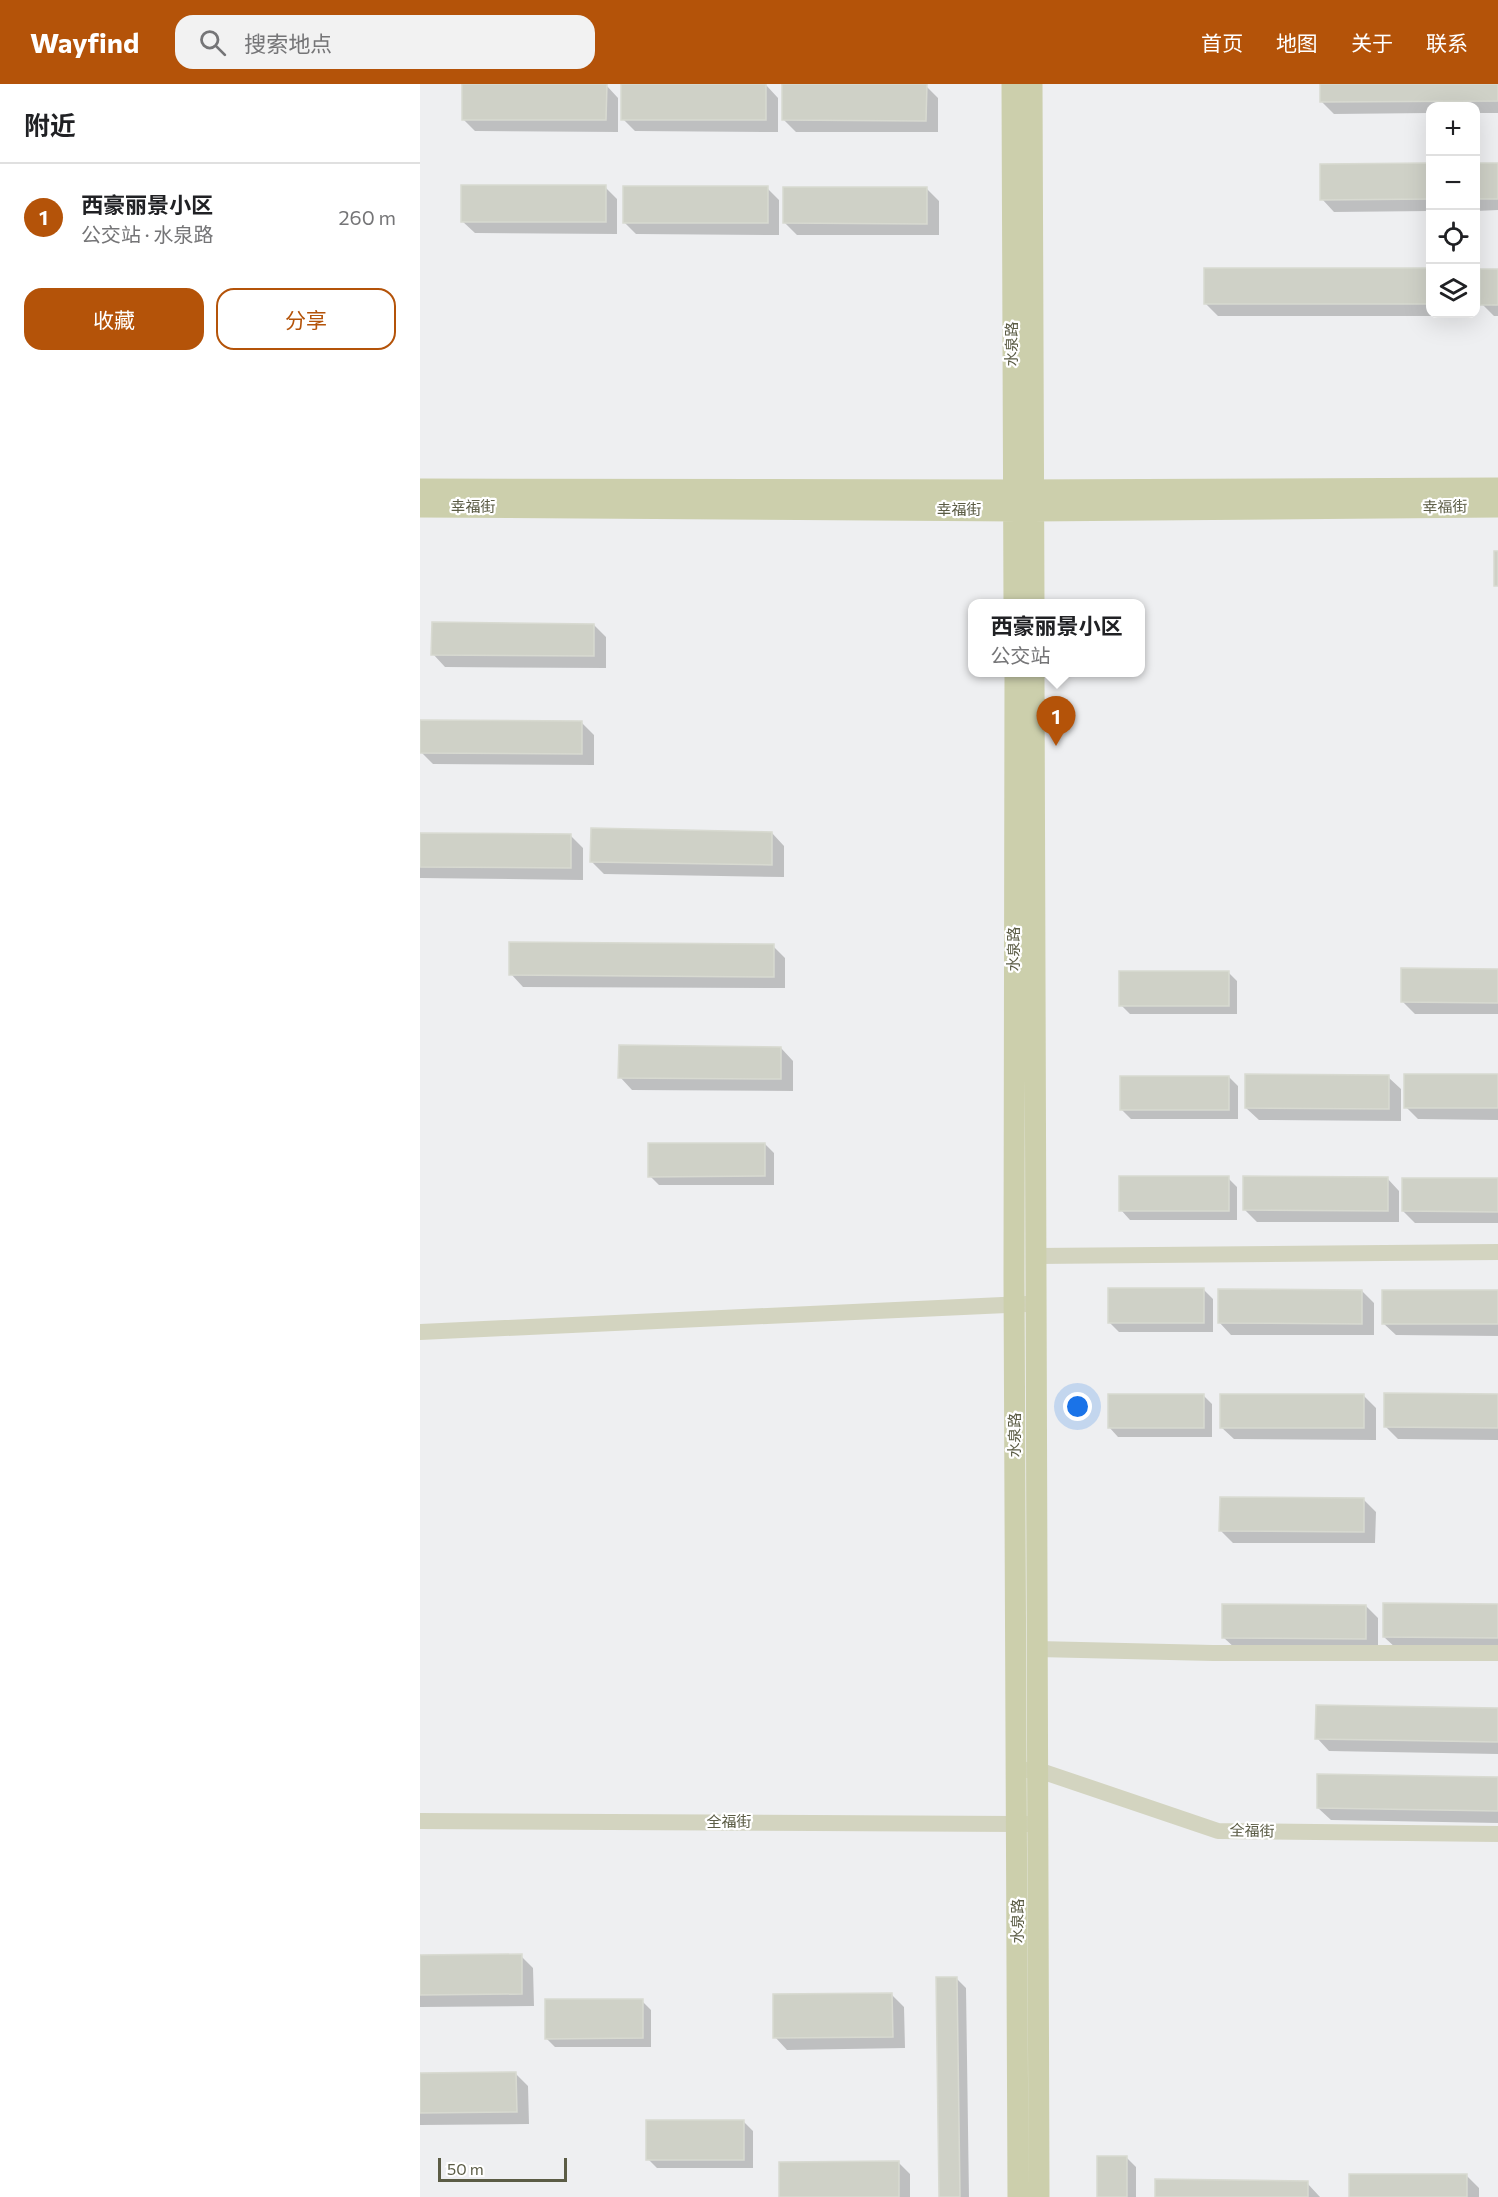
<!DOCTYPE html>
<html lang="zh">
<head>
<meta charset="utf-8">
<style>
  :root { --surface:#fff; --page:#f2f2f2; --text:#202124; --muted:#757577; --line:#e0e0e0; --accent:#b45309 }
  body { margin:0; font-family:Commissioner,"Noto Sans SC",sans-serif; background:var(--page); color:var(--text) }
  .controls { position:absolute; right:18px; top:18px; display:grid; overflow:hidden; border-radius:12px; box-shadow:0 6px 24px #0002 }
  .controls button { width:54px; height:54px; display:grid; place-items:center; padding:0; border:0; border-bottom:2px solid var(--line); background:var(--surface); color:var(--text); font:30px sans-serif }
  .scale { position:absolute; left:18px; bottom:15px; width:129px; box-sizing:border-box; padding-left:6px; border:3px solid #5b5c45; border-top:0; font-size:16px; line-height:21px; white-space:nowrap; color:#5b5c45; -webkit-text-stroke:4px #fff; paint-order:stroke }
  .you { position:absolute; left:658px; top:1323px; width:21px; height:21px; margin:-15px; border:4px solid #fff; border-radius:50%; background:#1a73e8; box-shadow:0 0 0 9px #1a73e833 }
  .badge { display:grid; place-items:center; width:39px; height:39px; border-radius:50%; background:var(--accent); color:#fff; font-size:20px; font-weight:700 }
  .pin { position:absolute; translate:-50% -50px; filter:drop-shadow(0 2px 3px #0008) }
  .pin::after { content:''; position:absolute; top:32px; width:21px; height:18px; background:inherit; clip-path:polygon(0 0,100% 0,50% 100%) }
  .popup { position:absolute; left:548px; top:515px; width:177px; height:78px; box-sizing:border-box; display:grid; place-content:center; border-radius:12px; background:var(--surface); filter:drop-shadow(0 2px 4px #0005); font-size:20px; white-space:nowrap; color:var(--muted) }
  .popup b { font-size:22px; color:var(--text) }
  .popup::after { content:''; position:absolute; left:50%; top:100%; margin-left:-12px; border:12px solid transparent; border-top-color:var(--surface) }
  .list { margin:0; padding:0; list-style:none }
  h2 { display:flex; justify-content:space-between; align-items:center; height:78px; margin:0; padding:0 24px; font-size:26px }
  h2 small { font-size:20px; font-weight:400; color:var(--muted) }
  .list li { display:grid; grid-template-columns:39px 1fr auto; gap:18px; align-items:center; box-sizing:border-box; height:108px; padding:0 24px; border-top:2px solid var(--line) }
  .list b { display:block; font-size:22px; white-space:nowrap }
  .list p { margin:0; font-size:20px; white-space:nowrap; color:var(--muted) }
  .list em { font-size:20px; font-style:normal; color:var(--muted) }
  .actions { display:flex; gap:12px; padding:18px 24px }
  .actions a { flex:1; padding:14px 0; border:2px solid var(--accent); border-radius:18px; text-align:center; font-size:21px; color:var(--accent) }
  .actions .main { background:var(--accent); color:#fff }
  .icon { flex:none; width:33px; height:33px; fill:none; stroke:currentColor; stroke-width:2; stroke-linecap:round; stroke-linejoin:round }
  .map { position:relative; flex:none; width:1078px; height:2113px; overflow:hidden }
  header { display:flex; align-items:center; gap:36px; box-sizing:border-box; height:84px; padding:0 30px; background:var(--accent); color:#fff }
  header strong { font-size:28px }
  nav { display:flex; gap:33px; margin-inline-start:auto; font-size:21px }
  .search { width:420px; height:54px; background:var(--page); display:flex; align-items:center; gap:15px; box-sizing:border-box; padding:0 21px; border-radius:18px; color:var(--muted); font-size:22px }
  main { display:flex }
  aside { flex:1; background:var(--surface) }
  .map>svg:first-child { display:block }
  .shadow { fill:#0003 }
  .building { fill:#cfd1c7; stroke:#d8dad1; stroke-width:1.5 }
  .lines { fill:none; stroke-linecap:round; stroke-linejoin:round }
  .minor { stroke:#d3d4c0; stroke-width:16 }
  .major { stroke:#cccfac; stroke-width:21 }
  .labels { text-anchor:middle; stroke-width:4.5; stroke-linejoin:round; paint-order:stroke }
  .street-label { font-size:15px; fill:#5b5c45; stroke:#fff }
</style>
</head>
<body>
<header>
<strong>Wayfind</strong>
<div class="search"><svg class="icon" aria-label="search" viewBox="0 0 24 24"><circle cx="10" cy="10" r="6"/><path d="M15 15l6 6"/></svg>搜索地点</div>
<nav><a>首页</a><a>地图</a><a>关于</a><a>联系</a></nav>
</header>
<main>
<aside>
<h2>附近<small></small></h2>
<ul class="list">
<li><span class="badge">1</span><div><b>西豪丽景小区</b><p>公交站 · 水泉路</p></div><em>260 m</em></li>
</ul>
<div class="actions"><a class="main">收藏</a><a>分享</a></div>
</aside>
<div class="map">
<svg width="1078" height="2113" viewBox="0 0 1078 2113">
  <rect width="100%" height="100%" fill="#eeeff1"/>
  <path class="shadow" d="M902,0H1078V29H1056V22H1010V29L914,30L902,18Z
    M186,1L198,14V48L55,47L43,35Z
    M346,1L358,14V48L215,47L203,35Z
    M506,2L518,14V48H376L364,36Z
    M1010,80V127L914,128L902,115L901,81Z
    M1056,80H1078V126L1056,127Z
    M185,103L197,115V150L55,149L42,137Z
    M347,104L359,116V151L216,150L204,138Z
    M507,105L519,117V151H377L365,139Z
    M786,185H1010V230H1051V232H798L786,220Z
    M1078,186V232H1074L1062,220Z
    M174,541L186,553V584L25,583L13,570Z
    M162,639L174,651V681L13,680L1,668Z
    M352,749L364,762V793L184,790L171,777Z
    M0,750L150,751L163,764V796L0,794Z
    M353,862L365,874V904L103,903L91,890Z
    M1078,886V930H995L983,918Z
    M808,888L817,897V930H710L701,921Z
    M361,964L373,977V1007L212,1006L200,993Z
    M1078,992V1036L998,1035L986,1023Z
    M809,993L818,1002V1035H711L702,1026Z
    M968,993L981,1005V1037L839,1036L826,1024Z
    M345,1060L354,1069V1101H239L230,1092Z
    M808,1094L817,1103V1136H710L701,1126Z
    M967,1094L979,1107V1138H837L825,1126Z
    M1078,1095V1139H995L983,1127Z
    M784,1206L793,1215V1248H699L689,1238Z
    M942,1207L954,1219V1251H811L799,1238Z
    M1078,1208V1252L976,1251L963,1239Z
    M783,1311L792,1320V1353H698L689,1343Z
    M1078,1311V1356L978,1355L966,1343Z
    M944,1312L956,1324V1356L814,1355L801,1343Z
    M943,1415L956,1428L955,1459H813L801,1447Z
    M1078,1521V1565H977L964,1553Z
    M946,1522L958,1534V1566L816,1565L803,1553Z
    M1078,1626V1670L909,1667L897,1654Z
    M1078,1695V1739L911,1736L898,1724Z
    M101,1872L113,1884L114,1922L0,1923V1873Z
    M537,1895L546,1904L549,2113H520Z
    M472,1911L484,1923L485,1964L367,1966L355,1953Z
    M222,1917L231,1926V1963H135L126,1954Z
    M96,1990L108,2002L109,2040L0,2041V1991Z
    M324,2038L333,2047V2084H237L228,2075Z
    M707,2074L716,2083V2113H678Z
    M478,2078L490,2090V2113H361Z
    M1046,2091L1059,2104V2113H931Z
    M887,2099L900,2113H737Z"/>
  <path class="building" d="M42,0H187L186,36H42Z
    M201,0H346V36H201Z
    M362,0H507L506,37L362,36Z
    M900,0H1078V17L900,18Z
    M1010,79V115L900,116V80Z
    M1056,79H1078V115H1056Z
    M41,101H186V138H41Z
    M203,102H348V139H203Z
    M363,103H507V140L363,139Z
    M784,184H1010V220H784Z
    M1060,185H1078V221H1060Z
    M1074,467H1078V502H1074Z
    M12,538L174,540V572L11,571Z
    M0,636L162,637V670L0,669Z
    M171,744L352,748V781L170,778Z
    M0,749L151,750V784L0,783Z
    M89,858L354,860V893L89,891Z
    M981,884L1078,885V919L981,918Z
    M699,887H809V922H699Z
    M199,961L361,963V995L198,994Z
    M825,990L969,991V1025L825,1024Z
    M984,990H1078V1024H984Z
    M700,992H809V1026H700Z
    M228,1059H345V1092L228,1093Z
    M699,1092H809V1127H699Z
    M823,1092L968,1093V1127L823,1126Z
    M982,1094H1078V1128L982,1127Z
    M688,1204H784V1239H688Z
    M798,1205L942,1206V1240L798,1239Z
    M962,1206H1078V1240H962Z
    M964,1309L1078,1310V1344L964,1343Z
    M688,1310H784V1344H688Z
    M800,1310H944V1344H800Z
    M800,1413L944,1414V1448L799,1447Z
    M963,1519L1078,1520V1554L963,1553Z
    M802,1520L946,1521V1555L802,1554Z
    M896,1621L1078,1624V1658L895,1655Z
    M897,1690L1078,1693V1727L897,1724Z
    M102,1870V1910L0,1911V1871Z
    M516,1893H537L540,2113H519Z
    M472,1909L473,1953L353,1954V1910Z
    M125,1915H223V1954L125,1955Z
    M96,1988L97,2028L0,2029V1989Z
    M226,2036H324V2076H226Z
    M677,2072H707V2113H677Z
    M479,2077V2113H359V2078Z
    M929,2090H1047V2113H929Z
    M735,2095L888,2097V2113H735Z"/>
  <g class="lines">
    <path class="minor" d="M616,1172L1078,1168
      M0,1248L606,1220
      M617,1565L793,1569H1078
      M606,1686H618L798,1747L1078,1750
      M0,1737L608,1740"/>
    <path class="major" d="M592,0L594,520
      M612,0L614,520
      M0,405L593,406L1078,404
      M0,423L613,427L1078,423
      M595,588L594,1193L598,2113
      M614,588L619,2113"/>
  </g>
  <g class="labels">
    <g class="street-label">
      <text transform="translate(592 260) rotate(-90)" y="5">水泉路</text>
      <text x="53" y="428">幸福街</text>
      <text transform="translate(1025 423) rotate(-1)" y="5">幸福街</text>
      <text x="539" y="431">幸福街</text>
      <text transform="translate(594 865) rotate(-90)" y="5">水泉路</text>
      <text transform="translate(595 1351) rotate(-90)" y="5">水泉路</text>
      <text x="309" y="1743">全福街</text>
      <text transform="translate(832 1747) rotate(1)" y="5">全福街</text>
      <text transform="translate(598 1837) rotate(-90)" y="5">水泉路</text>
    </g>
  </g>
</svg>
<div class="controls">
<button>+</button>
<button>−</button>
<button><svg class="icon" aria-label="locate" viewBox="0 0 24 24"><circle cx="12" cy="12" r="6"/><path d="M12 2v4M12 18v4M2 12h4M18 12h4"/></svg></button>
<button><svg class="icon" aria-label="layers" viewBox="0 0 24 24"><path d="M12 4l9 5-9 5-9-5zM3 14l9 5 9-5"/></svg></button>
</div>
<div class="scale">50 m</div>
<div class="you"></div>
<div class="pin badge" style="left:636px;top:662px">1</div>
<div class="popup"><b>西豪丽景小区</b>公交站</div>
</div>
</main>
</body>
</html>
